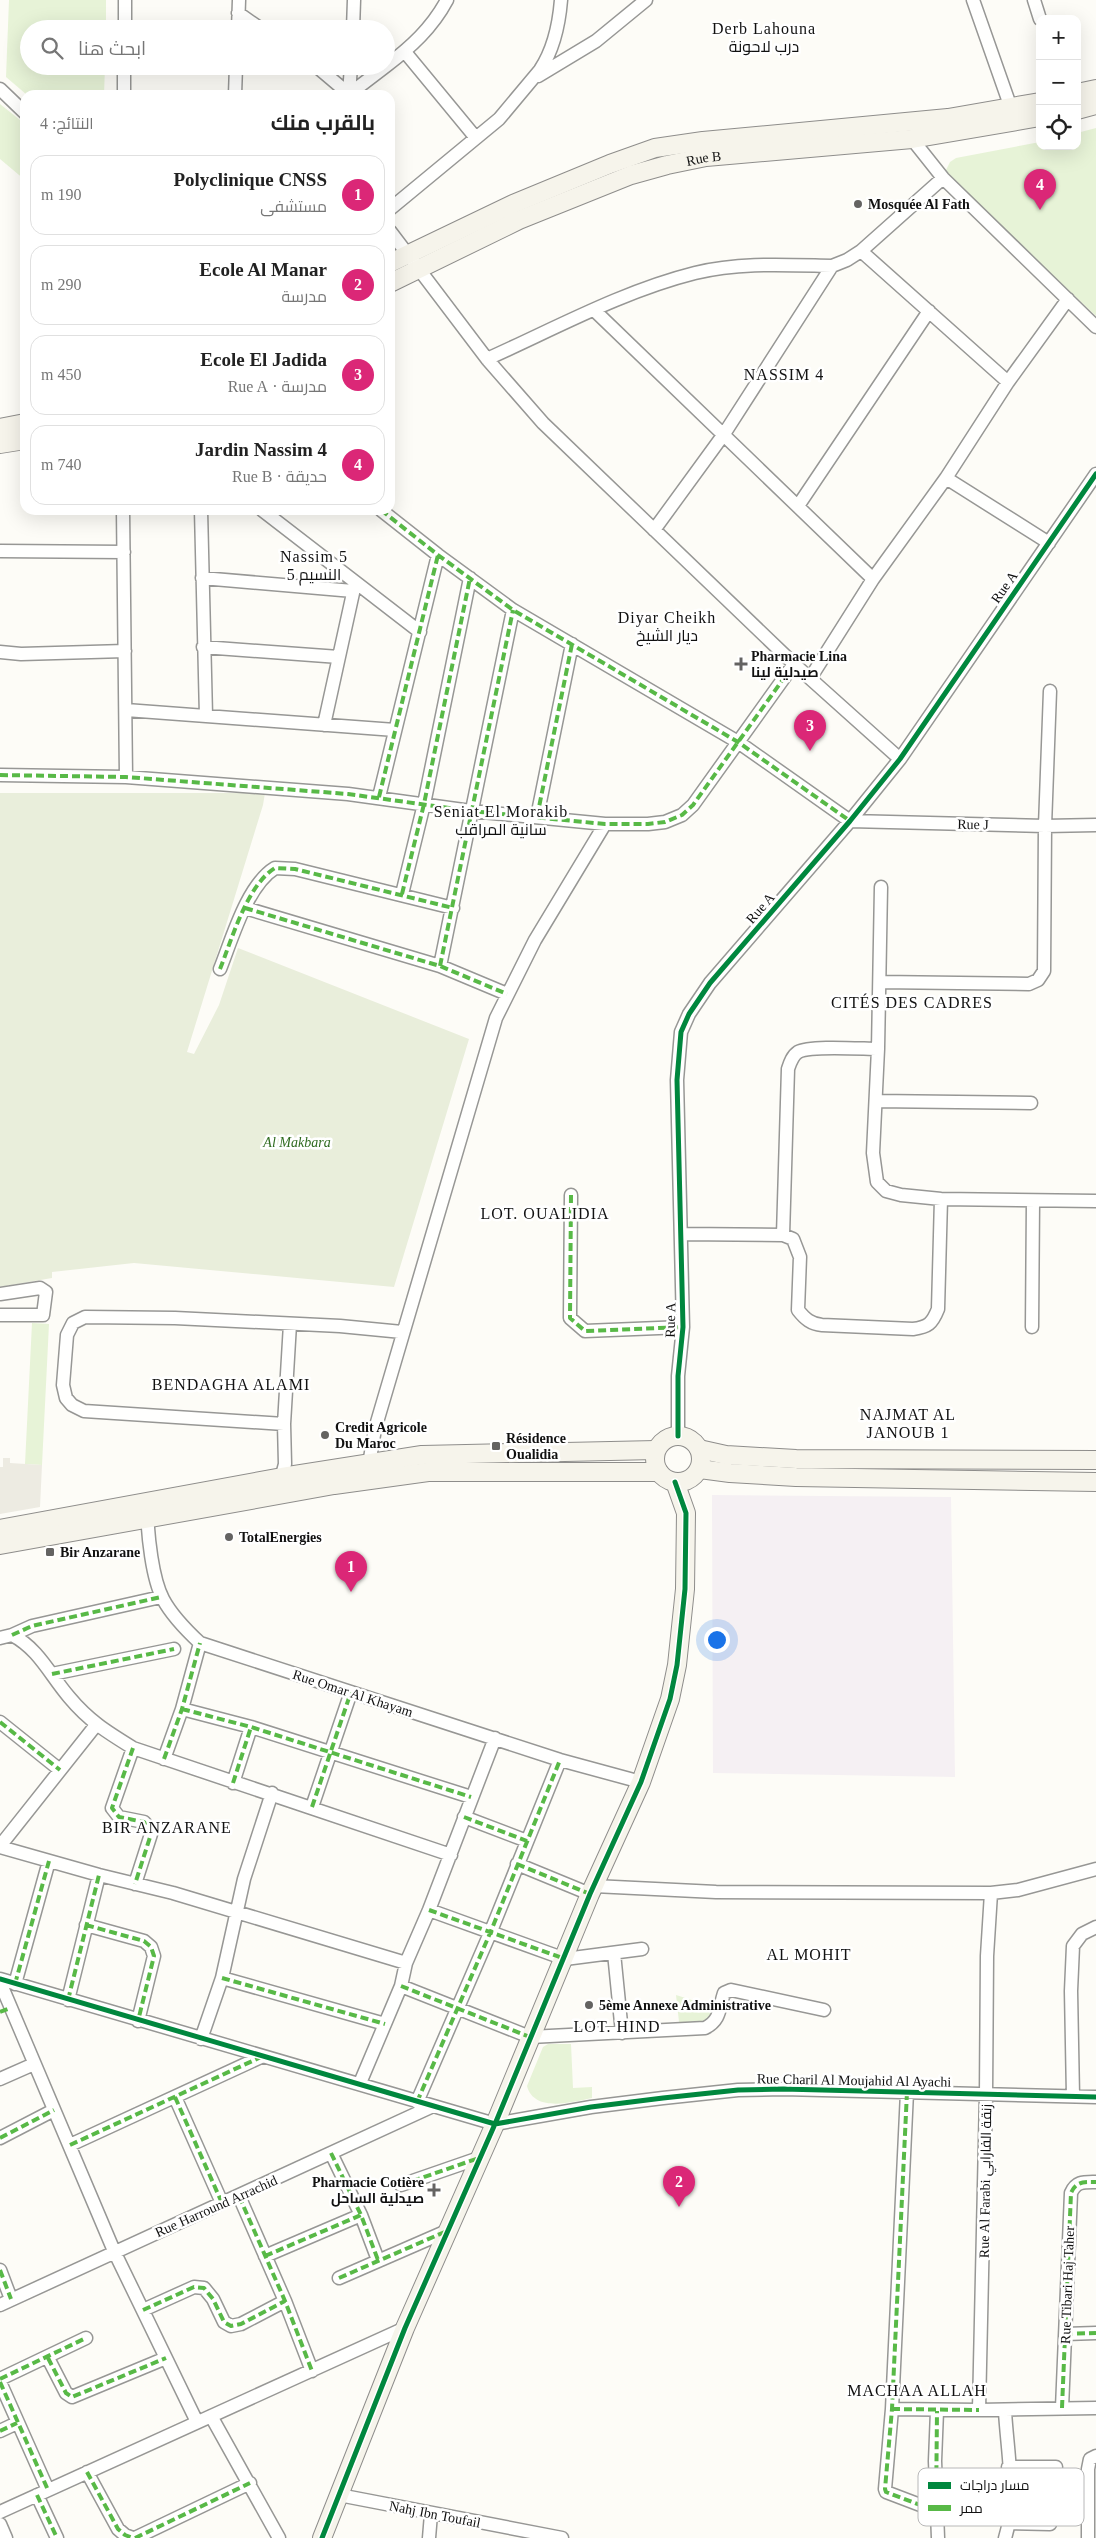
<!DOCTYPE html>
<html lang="ar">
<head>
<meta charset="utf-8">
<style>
  :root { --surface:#fff; --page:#f6f6f6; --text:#222; --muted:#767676; --line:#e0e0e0; --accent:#db2777 }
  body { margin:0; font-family:"Times New Roman",Cairo,serif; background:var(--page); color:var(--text); direction:rtl }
  .controls { position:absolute; right:15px; top:15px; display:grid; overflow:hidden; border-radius:10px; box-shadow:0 5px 20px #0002 }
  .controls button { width:45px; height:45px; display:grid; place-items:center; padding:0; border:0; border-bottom:1px solid var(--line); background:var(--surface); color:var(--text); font:25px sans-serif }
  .you { position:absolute; left:716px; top:1639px; width:18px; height:18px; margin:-12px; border:4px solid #fff; border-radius:50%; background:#1a73e8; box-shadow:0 0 0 8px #1a73e833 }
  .badge { display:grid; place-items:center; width:32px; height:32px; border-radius:50%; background:var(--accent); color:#fff; font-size:16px; font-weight:700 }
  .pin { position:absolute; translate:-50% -41px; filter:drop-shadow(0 1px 2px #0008) }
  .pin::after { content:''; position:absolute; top:26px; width:18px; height:15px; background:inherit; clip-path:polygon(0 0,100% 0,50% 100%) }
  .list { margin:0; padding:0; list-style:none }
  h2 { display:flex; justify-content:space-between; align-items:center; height:65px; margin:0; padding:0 20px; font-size:21px }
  h2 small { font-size:16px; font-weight:400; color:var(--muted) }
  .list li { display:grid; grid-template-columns:32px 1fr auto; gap:15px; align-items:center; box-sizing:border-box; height:80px; margin:0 10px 10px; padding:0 10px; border:1px solid var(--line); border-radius:15px }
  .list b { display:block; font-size:19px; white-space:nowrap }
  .list p { margin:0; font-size:16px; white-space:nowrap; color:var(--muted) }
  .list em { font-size:16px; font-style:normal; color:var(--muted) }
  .icon { flex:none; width:28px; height:28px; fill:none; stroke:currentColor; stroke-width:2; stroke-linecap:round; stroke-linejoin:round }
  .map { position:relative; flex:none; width:1096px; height:2538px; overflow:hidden; direction:ltr }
  .search { position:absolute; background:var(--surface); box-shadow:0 5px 20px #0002; left:20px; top:20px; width:375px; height:55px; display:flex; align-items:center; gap:12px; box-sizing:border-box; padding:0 18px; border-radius:28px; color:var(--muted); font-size:19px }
  .panel { position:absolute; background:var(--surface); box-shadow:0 5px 20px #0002; left:20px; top:90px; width:375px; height:425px; border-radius:15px; direction:rtl }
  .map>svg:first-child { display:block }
  .industrial { fill:#f5f0f3 }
  .green { fill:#e7f3d7 }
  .cemetery { fill:#e9eedb }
  .plaza { fill:#edebe2 }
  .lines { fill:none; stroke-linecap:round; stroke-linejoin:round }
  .street-casing { stroke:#979795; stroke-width:15 }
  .secondary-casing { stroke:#8e8d8b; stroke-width:20 }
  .street { stroke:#fffffe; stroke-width:12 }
  .secondary { stroke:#f6f4eb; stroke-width:18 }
  .quiet { stroke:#58b947; stroke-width:4; stroke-dasharray:8 4; stroke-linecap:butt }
  .cycleway-casing { stroke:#fff; stroke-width:8 }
  .cycleway { stroke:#00873e; stroke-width:5 }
  .poi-dot { fill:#646362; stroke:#fff; stroke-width:2 }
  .labels { text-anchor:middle; stroke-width:5; stroke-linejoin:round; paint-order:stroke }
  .street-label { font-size:14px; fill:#111; stroke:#fff }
  .poi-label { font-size:14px; font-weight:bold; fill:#111; stroke:#fff; text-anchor:start }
  .park-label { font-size:14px; font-style:italic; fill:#2f6b1f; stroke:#fff }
  .quarter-label { font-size:16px; letter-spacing:1px; fill:#111; stroke:#fff }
  .key { fill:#fff; stroke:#b8b8b8; stroke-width:1 }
  .key-label { font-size:14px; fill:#111 }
</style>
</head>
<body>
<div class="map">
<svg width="1096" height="2538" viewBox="0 0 1096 2538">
  <rect width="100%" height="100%" fill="#fdfcf7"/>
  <path class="industrial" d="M712,1495L951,1497L955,1777L713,1773Z"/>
  <path class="green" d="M9,0H106V29H29V66H105L104,95H27L6,77Z
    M0,104L25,124V180L0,159Z
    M1096,128V316L951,179L946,170L950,162L956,158L1040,142V146H1077V133Z
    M32,1323L49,1324L42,1465L25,1464Z
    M676,1995L714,2007C710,2026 694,2022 679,2022Z
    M548,2044H571L573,2088L592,2087V2098C573,2102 534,2113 527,2086L543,2047Z"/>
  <path class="cemetery" d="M0,793H265L263,805L187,1052L194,1054L219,1005L238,948L469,1039L394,1287L134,1263L52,1272V1278L0,1287Z"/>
  <path class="plaza" d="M3,1458H10V1463L42,1465L40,1507L0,1514V1467H3Z"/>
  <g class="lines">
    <defs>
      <path id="street" d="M973,0L1011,108
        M1034,0L1040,19
        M238,13L261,29
        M125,29V0
        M238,29L239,0
        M353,29L354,0
        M405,52L476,138
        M316,66L349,94
        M386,66C411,47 432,28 447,0
        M538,76L596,41L646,0
        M0,89L25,113
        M349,94L351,66
        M124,95V66
        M235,95L236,66
        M348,95L386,66
        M912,139L943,178L1096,327
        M390,209L499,119L540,70C554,49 559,25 561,0
        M390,231L487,359L543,423L794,664L900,759
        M861,251L1008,382
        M594,310L873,579
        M487,359C554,329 623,291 695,273C740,262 786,265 832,266L847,260L861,251L943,178
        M946,478L1049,543
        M798,506L929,311
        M123,510L126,777
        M201,510L206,716
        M262,510L420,632
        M381,510L438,555L513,610L738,742L850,821L1045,826L1096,825
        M654,530L724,434L832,266
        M0,551L124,552
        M202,578L353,591
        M203,647L339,657
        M0,652L21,654L125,651
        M811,677L873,579L946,478L1008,382L1068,299
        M126,710L395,730
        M324,725L355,584
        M0,775L126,777L348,794L471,811L605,824H648L665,822L682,815L693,805L794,664
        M379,797L438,555
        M537,817L572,644
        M881,887L878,1049L873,1153L877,1182L886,1191L901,1195L941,1199L1096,1201
        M402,894L424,804L470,578
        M245,908L440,966L507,994
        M440,966L513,610
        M220,969C232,939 247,885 275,868L295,869L453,908
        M880,982L1029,984L1038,980L1044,971L1045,826L1050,691
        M876,1101L1031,1103
        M571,1195L570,1318L585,1331L683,1327
        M681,1234L783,1235L793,1239L800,1257L798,1310C805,1319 811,1324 822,1325L913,1329C928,1327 932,1324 938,1309L941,1199
        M783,1235L788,1069C790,1063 792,1056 798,1052C810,1045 863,1049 878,1049
        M0,1294L40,1288L46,1292L43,1315H0
        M1032,1327L1033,1201
        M284,1424L84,1411L72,1405L66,1398L63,1385L67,1335L73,1323L85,1317L175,1318L340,1326L402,1332
        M678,1436V1376L683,1327L677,1080L681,1032L689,1014L710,983L850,821L900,759L1096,474
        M368,1470L375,1429L496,1018L535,940L605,824
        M280,1483L285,1464L284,1424L290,1324
        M147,1512C148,1536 152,1578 163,1599C172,1616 186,1630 200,1643L560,1760L641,1782
        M12,1635L32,1626L161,1597
        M0,1638L12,1635C39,1649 50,1675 69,1697C89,1721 107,1732 133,1748L451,1855
        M52,1674L174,1649
        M182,1709L251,1727L471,1797
        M0,1722L60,1770
        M133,1748L112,1808L119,1817L144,1822L152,1831L135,1884
        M164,1759L182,1709L200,1643
        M233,1783L251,1727
        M312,1807L351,1692
        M464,1817L527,1841
        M0,1846L96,1725
        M0,1847L99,1875L173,1893L406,1963
        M517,1864L590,1894
        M594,1886L716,1892L991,1893L1018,1890L1096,1869
        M991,1893L987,1956L986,2095L979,2410L1096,2408
        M429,1910L565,1959L642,1949
        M86,1925L144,1941L151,1947L154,1956L138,2021
        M614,1953L622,2033
        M222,1978L385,2024
        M0,1979L495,2124L591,2107L663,2098L738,2090L783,2089L1096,2097
        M0,1982L114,2251L197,2422
        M15,1984L49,1861
        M401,1986L530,2037L705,2028C721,2020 719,2008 724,1993L731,1990L824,2010
        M68,2000L99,1875
        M201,2039L222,1978L244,1879L272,1793
        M0,2079L34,2064
        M360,2083L401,1986L406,1963L429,1910L495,1738
        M907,2092L892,2409L885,2489L886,2492L936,2511
        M1073,2096L1071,1991L1073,1946L1082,1934L1096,1927
        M175,2097L222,2203
        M417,2102L491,1931L560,1760
        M0,2138L54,2110
        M70,2145L261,2057
        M331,2153L361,2215L378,2260
        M401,2185L479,2158
        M239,2196L285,2301L312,2371
        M265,2256L361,2215
        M0,2270L11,2299
        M339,2278L447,2231
        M0,2305L433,2106
        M143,2310L194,2287L204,2288L213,2299L224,2322L231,2326L241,2324L285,2301
        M1065,2334L1096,2333
        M48,2358L66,2393L72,2397L166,2358
        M0,2379L86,2338
        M0,2382L48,2490
        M1062,2408L1071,2193C1076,2181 1084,2182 1096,2182
        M892,2409L979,2410
        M937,2411L935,2461L938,2538
        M1005,2411C1007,2449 1017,2501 1005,2538
        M211,2416L279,2538
        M0,2431L17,2423
        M1008,2467H1056
        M87,2472L118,2529L125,2535L133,2538
        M37,2495L57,2538
        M339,2495L562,2538
        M0,2512L405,2328
        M1009,2523L1050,2524
        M0,2524L6,2538
        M135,2538L250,2483
        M429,2538L431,2514
        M1088,2538V2469L1090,2459L1096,2456"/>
      <g id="secondary">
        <path d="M1077,93L1096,89"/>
        <path d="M1077,110L1096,105"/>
        <path d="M390,263L513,204L610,164L655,148L703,141L948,118L1040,102"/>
        <path id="s1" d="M390,283L519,220L631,175L667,165L706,157L912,139L1040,117"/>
        <path d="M0,428L25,423"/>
        <path d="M0,444L25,440"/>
        <circle cx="678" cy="1459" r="23"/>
        <path d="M699,1449L726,1455L796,1459L1096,1460"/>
        <path d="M700,1469L730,1473L796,1477L1096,1482"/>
        <path d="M0,1529L282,1477L422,1455L656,1450"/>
        <path d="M0,1545L334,1485L428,1472H659"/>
        <path d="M322,2538L405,2328L495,2124L590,1894L641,1782L670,1699L677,1665L685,1589L686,1513L675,1482"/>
      </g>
    </defs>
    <use href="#street" class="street-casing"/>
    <use href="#secondary" class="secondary-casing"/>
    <use href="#street" class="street"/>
    <use href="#secondary" class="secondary"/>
    <path class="quiet" d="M381,510L438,555L513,610L738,742L850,821
      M0,775L126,777L348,794L471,811L605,824H648L665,822L682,815L693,805L794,664
      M379,797L438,555
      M537,817L572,644
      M402,894L424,804L470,578
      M245,908L440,966L507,994
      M440,966L513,610
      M220,969C232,939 247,885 275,868L295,869L453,908
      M571,1195L570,1318L585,1331L683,1327
      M12,1635L32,1626L161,1597
      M52,1674L174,1649
      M182,1709L251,1727L471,1797
      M0,1722L60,1770
      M133,1748L112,1808L119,1817L144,1822L152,1831L135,1884
      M164,1759L182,1709L200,1643
      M233,1783L251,1727
      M312,1807L351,1692
      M464,1817L527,1841
      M517,1864L590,1894
      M429,1910L565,1959
      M86,1925L144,1941L151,1947L154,1956L138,2021
      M222,1978L385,2024
      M15,1984L49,1861
      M401,1986L530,2037
      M68,2000L99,1875
      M0,2012L10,2008
      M907,2092L892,2409L885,2489L886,2492L936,2511L937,2411
      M175,2097L222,2203
      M417,2102L491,1931L560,1760
      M0,2138L54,2110
      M70,2145L261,2057
      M331,2153L361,2215L378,2260
      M401,2185L479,2158
      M239,2196L285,2301L312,2371
      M265,2256L361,2215
      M0,2270L11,2299
      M339,2278L447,2231
      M143,2310L194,2287L204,2288L213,2299L224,2322L231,2326L241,2324L285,2301
      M1065,2334L1096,2333
      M48,2358L66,2393L72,2397L166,2358
      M0,2379L86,2338
      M0,2382L48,2490
      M1062,2408L1071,2193C1076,2181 1084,2182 1096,2182
      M892,2409L979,2410
      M0,2431L17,2423
      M87,2472L118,2529L125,2535L133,2538
      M37,2495L57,2538
      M135,2538L250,2483"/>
    <defs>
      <path id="cycleway" d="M678,1436V1376L683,1327L677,1080L681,1032L689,1014L710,983L850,821L900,759L1096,474
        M0,1979L495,2124L591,2107L663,2098L738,2090L783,2089L1096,2097
        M322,2538L405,2328L495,2124L590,1894L641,1782L670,1699L677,1665L685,1589L686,1513L675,1482"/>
    </defs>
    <use href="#cycleway" class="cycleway-casing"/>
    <use href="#cycleway" class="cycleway"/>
  </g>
  <g class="poi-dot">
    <circle cx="858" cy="204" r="5"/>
    <path d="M738.5 656.5h5v5h5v5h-5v5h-5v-5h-5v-5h5z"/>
    <circle cx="325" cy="1435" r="5"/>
    <rect x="491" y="1441" width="10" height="10" rx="2.5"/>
    <circle cx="229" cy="1537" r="5"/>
    <rect x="45" y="1547" width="10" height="10" rx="2.5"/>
    <circle cx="589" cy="2005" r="5"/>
    <path d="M431.5 2182.5h5v5h5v5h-5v5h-5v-5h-5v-5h5z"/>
  </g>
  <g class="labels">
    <g class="street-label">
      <text dy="5" stroke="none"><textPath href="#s1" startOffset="339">Rue B</textPath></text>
      <text transform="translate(1004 587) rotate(-55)" y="5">Rue A</text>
      <text transform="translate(973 824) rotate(1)" y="5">Rue J</text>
      <text transform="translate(760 908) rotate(-49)" y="5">Rue A</text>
      <text transform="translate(670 1320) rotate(-89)" y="5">Rue A</text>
      <text transform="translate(353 1693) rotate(18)" y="5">Rue Omar Al Khayam</text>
      <text transform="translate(854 2080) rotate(1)" y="5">Rue Charil Al Moujahid Al Ayachi</text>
      <text transform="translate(985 2181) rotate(-89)" y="5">Rue Al Farabi زنقة الفارابي</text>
      <text transform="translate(216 2206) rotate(-24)" y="5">Rue Harround Arrachid</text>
      <text transform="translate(1067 2285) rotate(-88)" y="5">Rue Tibari Haj Taher</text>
      <text transform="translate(435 2514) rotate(11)" y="5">Nahj Ibn Toufail</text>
    </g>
    <g class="poi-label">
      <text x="868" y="209">Mosquée Al Fath</text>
      <text x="751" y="661">Pharmacie Lina<tspan x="751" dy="16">صيدلية لينا</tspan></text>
      <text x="335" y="1432">Credit Agricole<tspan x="335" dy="16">Du Maroc</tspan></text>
      <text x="506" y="1443">Résidence<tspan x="506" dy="16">Oualidia</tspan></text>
      <text x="239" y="1542">TotalEnergies</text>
      <text x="60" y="1557">Bir Anzarane</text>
      <text x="599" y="2010">5ème Annexe Administrative</text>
      <text x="424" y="2187" text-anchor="end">Pharmacie Cotière<tspan x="424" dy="16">صيدلية الساحل</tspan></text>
    </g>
    <g class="park-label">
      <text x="297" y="1147">Al Makbara</text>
    </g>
    <g class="quarter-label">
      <text x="764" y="34">Derb Lahouna<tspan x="764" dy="18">درب لاحونة</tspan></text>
      <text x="784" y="380">NASSIM 4</text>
      <text x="314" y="562">Nassim 5<tspan x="314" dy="18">النسيم 5</tspan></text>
      <text x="667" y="623">Diyar Cheikh<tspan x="667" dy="18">ديار الشيخ</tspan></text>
      <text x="501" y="817">Seniat El Morakib<tspan x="501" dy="18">سانية المراقب</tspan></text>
      <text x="912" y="1008">CITÉS DES CADRES</text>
      <text x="545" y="1219">LOT. OUALIDIA</text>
      <text x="231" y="1390">BENDAGHA ALAMI</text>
      <text x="908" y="1420">NAJMAT AL<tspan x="908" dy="18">JANOUB 1</tspan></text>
      <text x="167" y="1833">BIR ANZARANE</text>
      <text x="809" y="1960">AL MOHIT</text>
      <text x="617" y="2032">LOT. HIND</text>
      <text x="917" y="2396">MACHAA ALLAH</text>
    </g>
  </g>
  <rect x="918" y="2468" width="166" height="58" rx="8" class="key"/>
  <rect x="928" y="2482" width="23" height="7" fill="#00873e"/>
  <rect x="928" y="2505" width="23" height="6" fill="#58b947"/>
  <g class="key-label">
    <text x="960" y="2490">مسار دراجات</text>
    <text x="960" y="2513">ممر</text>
  </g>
</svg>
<div class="controls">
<button>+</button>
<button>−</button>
<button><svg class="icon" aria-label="locate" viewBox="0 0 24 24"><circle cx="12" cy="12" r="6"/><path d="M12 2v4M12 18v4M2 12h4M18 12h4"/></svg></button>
</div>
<div class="you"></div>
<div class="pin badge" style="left:351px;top:1592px">1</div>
<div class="pin badge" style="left:679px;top:2207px">2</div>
<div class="pin badge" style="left:810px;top:751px">3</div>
<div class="pin badge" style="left:1040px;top:210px">4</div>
<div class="search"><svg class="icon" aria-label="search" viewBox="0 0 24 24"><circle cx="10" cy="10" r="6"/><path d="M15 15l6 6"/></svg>ابحث هنا</div>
<section class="panel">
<h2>بالقرب منك<small>النتائج: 4</small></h2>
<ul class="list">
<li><span class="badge">1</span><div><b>Polyclinique CNSS</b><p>مستشفى</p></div><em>190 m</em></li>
<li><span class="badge">2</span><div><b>Ecole Al Manar</b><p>مدرسة</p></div><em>290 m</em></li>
<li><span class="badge">3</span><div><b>Ecole El Jadida</b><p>مدرسة · Rue A</p></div><em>450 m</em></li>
<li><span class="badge">4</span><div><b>Jardin Nassim 4</b><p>حديقة · Rue B</p></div><em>740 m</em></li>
</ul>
</section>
</div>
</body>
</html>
